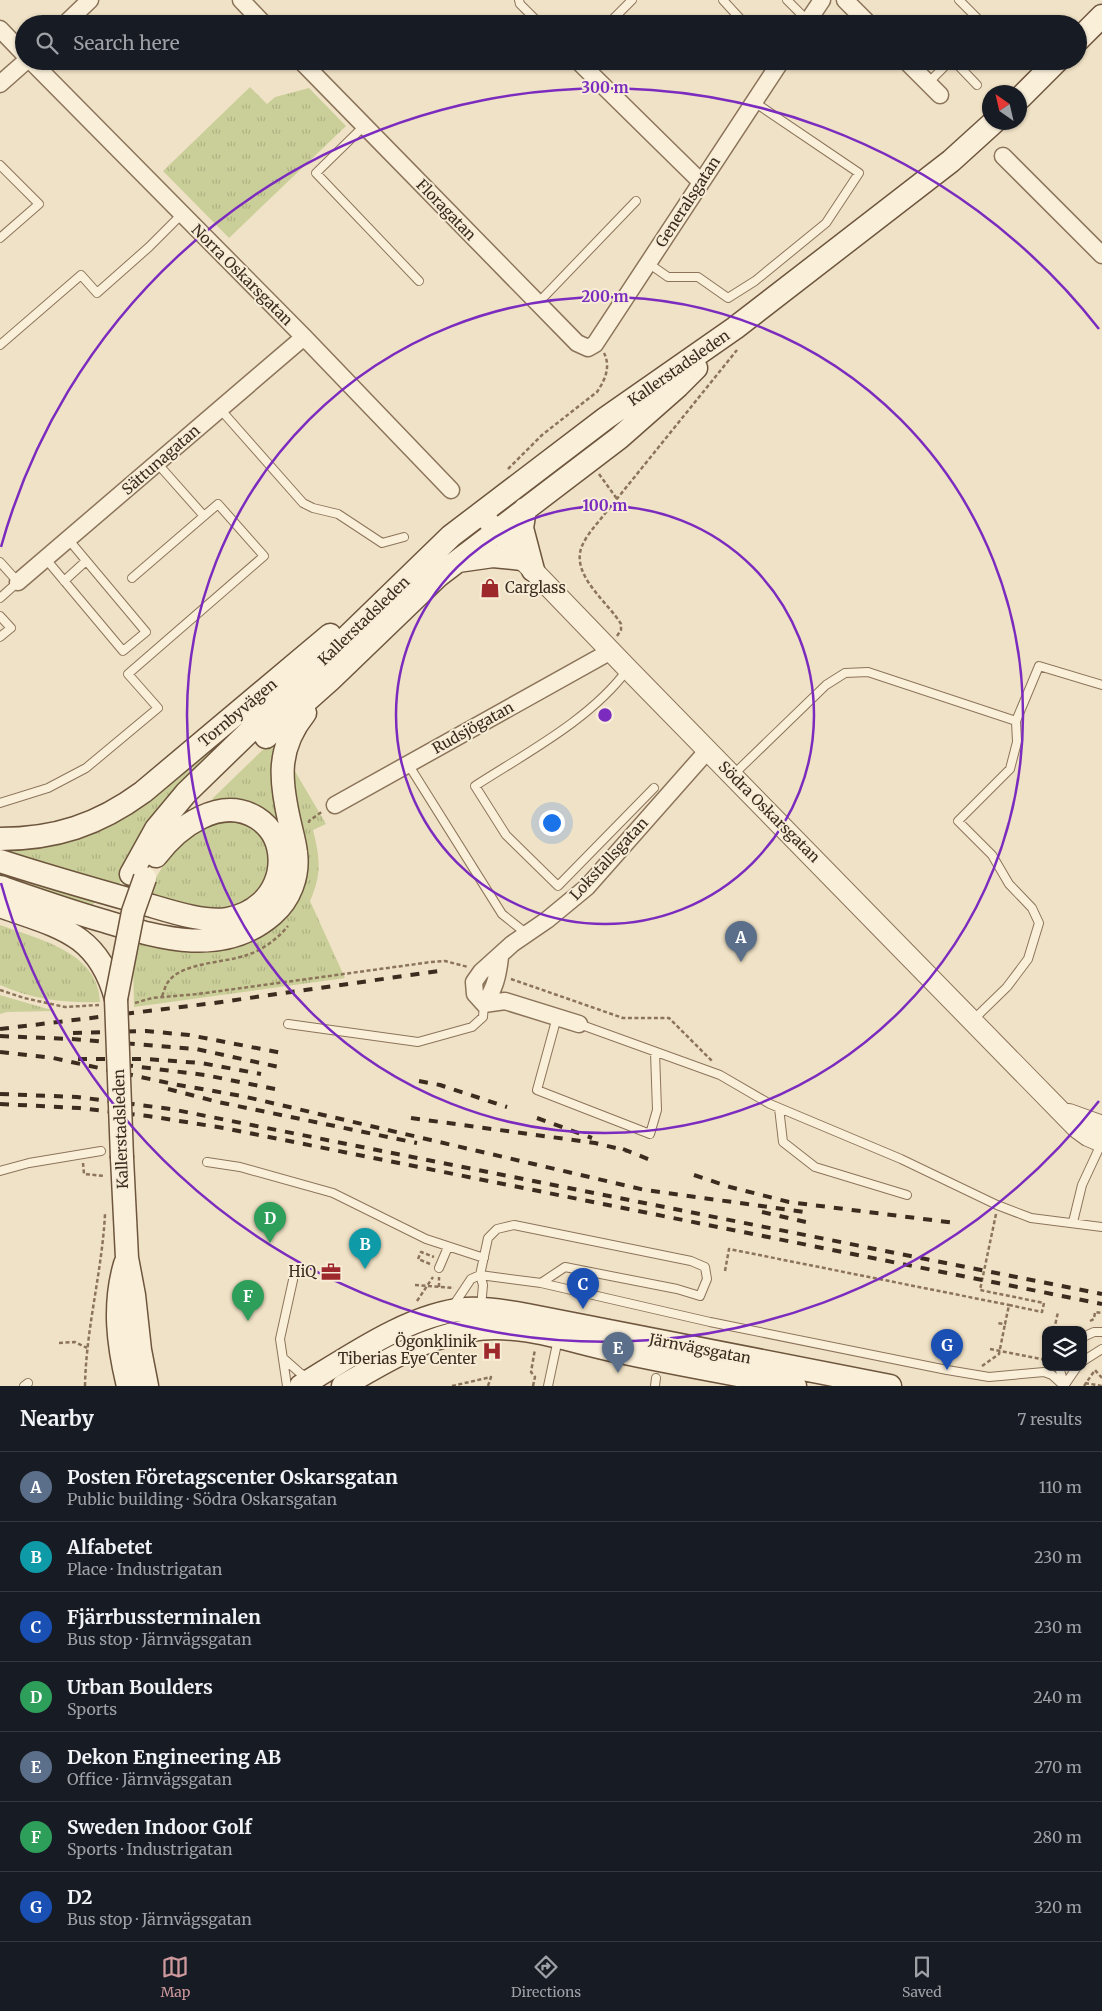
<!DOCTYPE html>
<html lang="en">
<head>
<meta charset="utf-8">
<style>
  :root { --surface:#171b24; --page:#242831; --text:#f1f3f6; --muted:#9ea1a6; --line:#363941; --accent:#cc989c }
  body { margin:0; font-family:Merriweather,serif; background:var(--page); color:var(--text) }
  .controls { position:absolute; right:15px; bottom:15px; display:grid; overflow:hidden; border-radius:10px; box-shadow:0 1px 4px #0004 }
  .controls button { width:45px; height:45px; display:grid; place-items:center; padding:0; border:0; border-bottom:1px solid var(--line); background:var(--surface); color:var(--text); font:25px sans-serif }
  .compass { position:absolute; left:982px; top:85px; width:45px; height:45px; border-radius:50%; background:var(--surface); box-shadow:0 1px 4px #0004; rotate:326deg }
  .you { position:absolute; left:551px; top:822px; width:18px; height:18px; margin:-12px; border:4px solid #fff; border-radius:50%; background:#1a73e8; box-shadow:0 0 0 8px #1a73e833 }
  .badge { display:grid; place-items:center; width:32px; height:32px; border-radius:50%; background:var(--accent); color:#fff; font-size:16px; font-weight:700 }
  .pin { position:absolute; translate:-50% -41px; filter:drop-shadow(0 1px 2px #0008) }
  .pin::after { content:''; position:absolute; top:26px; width:18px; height:15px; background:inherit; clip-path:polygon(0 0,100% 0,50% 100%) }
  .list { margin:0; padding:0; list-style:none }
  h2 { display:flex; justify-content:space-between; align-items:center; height:65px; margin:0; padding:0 20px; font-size:21px }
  h2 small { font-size:16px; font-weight:400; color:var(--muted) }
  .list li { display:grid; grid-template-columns:32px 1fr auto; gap:15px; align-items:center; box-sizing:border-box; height:70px; padding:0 20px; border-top:1px solid var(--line) }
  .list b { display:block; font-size:19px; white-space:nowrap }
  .list p { margin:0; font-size:16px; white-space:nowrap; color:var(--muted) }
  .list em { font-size:16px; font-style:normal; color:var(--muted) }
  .icon { flex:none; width:28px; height:28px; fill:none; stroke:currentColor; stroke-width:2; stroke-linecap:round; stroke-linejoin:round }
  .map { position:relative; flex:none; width:1102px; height:1386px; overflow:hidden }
  .search { position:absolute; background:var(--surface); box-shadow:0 1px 4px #0004; left:15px; right:15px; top:15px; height:55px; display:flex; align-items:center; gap:12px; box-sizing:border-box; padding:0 18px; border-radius:28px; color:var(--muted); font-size:19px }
  .sheet { height:555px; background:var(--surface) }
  nav { display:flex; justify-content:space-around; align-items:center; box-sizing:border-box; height:70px; border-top:1px solid var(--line); background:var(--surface); font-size:14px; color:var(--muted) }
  nav a { display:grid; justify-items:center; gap:2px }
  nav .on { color:var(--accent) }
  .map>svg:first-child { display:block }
  .grass { fill:url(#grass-tufts) }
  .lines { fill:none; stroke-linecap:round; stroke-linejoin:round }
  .service-casing { stroke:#8c745b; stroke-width:10 }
  .minor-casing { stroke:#8c745b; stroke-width:19 }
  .tertiary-casing { stroke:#8c745b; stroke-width:22 }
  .secondary-casing { stroke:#6e553e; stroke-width:25 }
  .path { stroke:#8c745b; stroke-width:2.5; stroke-dasharray:4 2.5; stroke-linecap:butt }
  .service { stroke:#faf0da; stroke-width:8 }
  .minor { stroke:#faf0da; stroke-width:16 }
  .tertiary { stroke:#faf0da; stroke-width:20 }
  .secondary { stroke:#faf0da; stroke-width:22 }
  .rail { stroke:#3c2c1f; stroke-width:4; stroke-dasharray:9 9; stroke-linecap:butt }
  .secondary-bridge-casing { stroke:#6e553e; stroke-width:25; stroke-linecap:butt }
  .secondary-bridge { stroke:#faf0da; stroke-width:22 }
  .ring { fill:none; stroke:#7b2cbf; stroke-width:2.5 }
  .labels { text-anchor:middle; stroke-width:4; stroke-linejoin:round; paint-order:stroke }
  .street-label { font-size:15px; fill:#3c2c1f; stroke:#f7edd6 }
  .poi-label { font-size:15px; fill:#3c2c1f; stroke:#f7edd6; text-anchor:end }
  .centre { fill:#7b2cbf; stroke:#f7edd6; stroke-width:2.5 }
  .ring-label { font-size:15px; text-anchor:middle; font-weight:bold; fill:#7b2cbf; stroke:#f7edd6; stroke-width:4; stroke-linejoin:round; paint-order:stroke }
</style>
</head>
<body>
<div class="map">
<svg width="1102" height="1386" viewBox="0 0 1102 1386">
  <defs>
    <pattern id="grass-tufts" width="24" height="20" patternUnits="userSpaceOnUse" patternTransform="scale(1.25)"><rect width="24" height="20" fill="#cacf99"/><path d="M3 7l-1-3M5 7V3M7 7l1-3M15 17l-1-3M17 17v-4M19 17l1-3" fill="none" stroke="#aeb283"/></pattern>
  </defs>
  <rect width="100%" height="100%" fill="#f0e2c6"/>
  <path class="grass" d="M250,87L267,104L275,97L309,88L346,126L229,238L163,171Z
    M368,608L129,862L118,887L0,855V847L76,836Z
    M275,738L280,744L285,833L217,804L212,799Z
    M289,761L326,824L313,830C320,858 322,874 310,901L345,978L134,1007L133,959L135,942L261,935Z
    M223,817L255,826L273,856L262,894L227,912L148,900L154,881L175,845Z
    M0,870L96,898L91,910L0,880Z
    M0,925C38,939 99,952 100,1002C64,1003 34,1000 0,985Z
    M0,995L3,996L55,1011L7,1012L0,1014Z"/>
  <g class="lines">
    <defs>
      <path id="service" d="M519,0L520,4L540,24
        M723,0L745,24
        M787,0L808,21
        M959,0L983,24
        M608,24L632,0
        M954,61L977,85
        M928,83L950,61
        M364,126L316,173L419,281
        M0,165L39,204L0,238
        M648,263L668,277H698L728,298L755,281L826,223L859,173L754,102
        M538,303L636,201
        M0,345L81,275L97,293L149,247L182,214
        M220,409L303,503L313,508L338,514L382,543L404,537
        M45,558L123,651L146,632L68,539
        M0,562L18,582L0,598
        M132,578L204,516
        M64,581L86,561
        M0,616L11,628L0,637
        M627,670C591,719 526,753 475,786L506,835L558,886L654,788
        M1016,721L1039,666L1102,685
        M408,764L502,914L527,934
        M733,775L826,685L845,673L868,672L1016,721L1017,742L1010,769L958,821L992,855L1009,884L1032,908L1039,923L1028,959L1007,987L973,1020
        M0,803L48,788L86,768L158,708L128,674L264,556L218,504L204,516L157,463
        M557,1017L537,1090L650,1134L657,1110L655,1052
        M288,1024L418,1042L472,1027L483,1017L484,1004
        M579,1024L720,1075L770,1104L901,1159L997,1205L1031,1218L1102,1227
        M779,1108L783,1142L815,1167L907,1195
        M207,1162L240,1167L333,1193L426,1239L484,1258
        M0,1171L29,1163L101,1151
        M1073,1222L1082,1185L1102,1142
        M439,1268L448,1247
        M453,1306L471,1279L480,1275L541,1283L710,1322L947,1370L989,1377L1044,1372L1052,1375L1064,1386
        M481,1307L483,1285L480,1275L488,1238L497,1229L514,1225L691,1261L705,1267L707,1279L700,1296L677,1289L565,1267L541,1283
        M1083,1337L1094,1332H1102
        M283,1358L300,1373L308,1377
        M1083,1361L1102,1349
        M1059,1367L1064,1384
        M24,1386L28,1383
        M287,1386L280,1339L293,1280
        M548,1386L558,1339
        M655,1386L656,1378
        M1064,1386L1077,1367"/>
      <path id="minor" d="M241,0L264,24
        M845,0L869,24
        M65,24L90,0
        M806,24L822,0
        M0,29L24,54
        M31,61L304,337L451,490
        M301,61L577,343L588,348L595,344L781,61
        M578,61L701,182
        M906,61L940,95
        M0,84L26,61
        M1003,156L1102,255
        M18,582L304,337
        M335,805L611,651
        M484,1004L475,994L474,982L481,972L512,944L547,920L587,887L708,750
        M484,1004L505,1001L579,1024
        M484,1004C495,989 498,975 500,957"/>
      <path id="tertiary" d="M481,513L522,559L628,669L1077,1128L1088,1136L1102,1142
        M1069,1114L1102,1126"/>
      <path id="secondary" d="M1078,40L1102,16
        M1020,98L1057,61
        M525,509L522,528L533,570
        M458,561L493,556L522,559
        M266,737L330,680L438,576L619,438L678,386L696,368
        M0,839C55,839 98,825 143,792L330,635
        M0,861C46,876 92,889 138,902C164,909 201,923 227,919C240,917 251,912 261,903C286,881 287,837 257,818C220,795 178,827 156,856
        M131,874L156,829L186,793L451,536L606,418L735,328L951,161L994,122
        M0,887C35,899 69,911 104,921C160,938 223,958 273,914C290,899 299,876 296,853C295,843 292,833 290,824C280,781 276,749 305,713
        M0,906C58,927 98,932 116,999
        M122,1158L127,1258L134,1295L140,1350L147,1386
        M125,1264C113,1305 118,1345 128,1386
        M301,1386C349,1357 409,1314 466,1309C487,1308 506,1311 527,1315L890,1386
        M343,1386C384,1362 423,1338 471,1330C521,1322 568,1341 616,1351C675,1364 735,1374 795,1386"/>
    </defs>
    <use href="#service" class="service-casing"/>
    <use href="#minor" class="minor-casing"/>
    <use href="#tertiary" class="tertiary-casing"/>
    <use href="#secondary" class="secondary-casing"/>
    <path class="path" d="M508,469L542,435L597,392C605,380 611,367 604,353
      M599,474L617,499
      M617,636L621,630V624C608,602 570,575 582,546C585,539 590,532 595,526L737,350
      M309,823V821L323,811
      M511,979L623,1018H669L712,1061
      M0,990L24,998L65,1007L99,1005
      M162,996C164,992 165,986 168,982C182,962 225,963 247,955C263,950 277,939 288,926
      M135,1003L152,998L198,994L431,962L445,961L468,967
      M83,1163L84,1174L105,1176
      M996,1214L980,1290L1044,1303L1042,1312L1009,1305L1005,1324L996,1323
      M430,1264L418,1259L421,1252L434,1257
      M725,1271L729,1249L1009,1305
      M415,1285L454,1288
      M439,1287V1277
      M417,1301L433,1277
      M1090,1321L1094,1319L1095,1312L1102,1313
      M1054,1330L1058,1312
      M59,1343L75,1342L87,1348
      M990,1349L1046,1360
      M941,1352L946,1358
      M982,1366L999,1354L1005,1324
      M1085,1383L1102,1386
      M85,1386C86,1328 102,1272 105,1214
      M452,1386L491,1377L488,1386
      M533,1386L535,1377L531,1372L535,1349
      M1084,1386L1095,1370L1102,1378"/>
    <use href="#service" class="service"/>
    <use href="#minor" class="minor"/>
    <use href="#tertiary" class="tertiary"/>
    <use href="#secondary" class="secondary"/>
    <path class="rail" d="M0,1029L214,1003L439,971
      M73,1033L146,1031L189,1035L282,1053
      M0,1036L71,1039L196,1049L279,1067
      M0,1052L53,1058L173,1084L242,1096L645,1190L805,1212
      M78,1059H147L201,1063L261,1074
      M124,1065L205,1075L275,1089
      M419,1081L440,1085L507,1107
      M168,1089L218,1102L417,1143
      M0,1094L77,1097L171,1109L1102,1294
      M0,1104L79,1108L148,1116L224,1128L1102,1304
      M411,1118L595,1143L628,1151
      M537,1118L592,1138
      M623,1149L653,1161
      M694,1175L730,1187L789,1202L955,1223
      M762,1212L806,1222"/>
    <defs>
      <path id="secondary-bridge" d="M122,1158L116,999L133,912L145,878"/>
    </defs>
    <use href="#secondary-bridge" class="secondary-bridge-casing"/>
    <use href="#secondary-bridge" class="secondary-bridge"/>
  </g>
  <g class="ring">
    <circle cx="605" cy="715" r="209"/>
    <circle cx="605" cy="715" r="418"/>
    <path d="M1099 1101A627 627 0 0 1 1 883M1 547A627 627 0 0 1 1099 329"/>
  </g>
  <defs>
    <symbol id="shop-bare" viewBox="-9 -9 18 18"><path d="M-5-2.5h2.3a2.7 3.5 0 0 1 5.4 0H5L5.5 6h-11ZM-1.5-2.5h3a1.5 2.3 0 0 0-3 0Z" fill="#9e292d" stroke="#f7edd6" stroke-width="2.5" paint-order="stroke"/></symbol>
    <symbol id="office-bare" viewBox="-9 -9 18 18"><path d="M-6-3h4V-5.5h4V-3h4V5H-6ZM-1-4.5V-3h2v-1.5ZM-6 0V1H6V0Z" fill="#9e292d" stroke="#f7edd6" stroke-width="2.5" paint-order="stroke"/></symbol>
    <symbol id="hospital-bare" viewBox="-9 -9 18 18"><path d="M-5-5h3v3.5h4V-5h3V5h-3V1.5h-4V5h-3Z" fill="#9e292d" stroke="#f7edd6" stroke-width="2.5" paint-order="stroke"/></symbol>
  </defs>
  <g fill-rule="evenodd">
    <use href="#shop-bare" x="476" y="574" width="28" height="28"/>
    <use href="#office-bare" x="317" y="1258" width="28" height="28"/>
    <use href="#hospital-bare" x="478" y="1337" width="28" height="28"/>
  </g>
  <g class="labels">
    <g class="street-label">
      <text transform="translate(688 202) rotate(-57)" y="5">Generalsgatan</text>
      <text transform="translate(446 210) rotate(46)" y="5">Floragatan</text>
      <text transform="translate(242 275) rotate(45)" y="5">Norra Oskarsgatan</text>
      <text transform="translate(679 368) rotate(-35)" y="5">Kallerstadsleden</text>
      <text transform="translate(161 460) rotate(-41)" y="5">Sättunagatan</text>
      <text transform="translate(364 621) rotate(-44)" y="5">Kallerstadsleden</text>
      <text transform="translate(238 713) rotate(-40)" y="5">Tornbyvägen</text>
      <text transform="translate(473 728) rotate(-29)" y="5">Rudsjögatan</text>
      <text transform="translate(769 812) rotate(45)" y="5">Södra Oskarsgatan</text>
      <text transform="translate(609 859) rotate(-47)" y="5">Lokstallsgatan</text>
      <text transform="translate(121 1129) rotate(-92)" y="5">Kallerstadsleden</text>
      <text transform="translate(700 1349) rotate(11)" y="5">Järnvägsgatan</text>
    </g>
    <g class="poi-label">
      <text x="505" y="593" text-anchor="start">Carglass</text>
      <text x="316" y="1277">HiQ</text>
      <text x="477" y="1347">Ögonklinik<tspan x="477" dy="17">Tiberias Eye Center</tspan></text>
    </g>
  </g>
  <circle cx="605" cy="715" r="8" class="centre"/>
  <g class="ring-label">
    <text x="605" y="93">300 m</text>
    <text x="605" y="302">200 m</text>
    <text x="605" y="511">100 m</text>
  </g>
</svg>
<div class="controls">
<button><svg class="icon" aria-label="layers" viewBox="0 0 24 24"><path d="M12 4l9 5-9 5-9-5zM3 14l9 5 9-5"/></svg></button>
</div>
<svg class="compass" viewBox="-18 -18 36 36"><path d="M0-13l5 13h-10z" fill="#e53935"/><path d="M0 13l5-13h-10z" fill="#9ea1a6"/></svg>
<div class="you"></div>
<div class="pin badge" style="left:741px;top:962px;background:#5c6f8a">A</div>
<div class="pin badge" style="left:365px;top:1269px;background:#0f9aa8">B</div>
<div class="pin badge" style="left:583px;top:1309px;background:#1a4fb4">C</div>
<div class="pin badge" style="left:270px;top:1243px;background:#2e9e5b">D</div>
<div class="pin badge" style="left:618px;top:1373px;background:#5c6f8a">E</div>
<div class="pin badge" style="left:248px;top:1321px;background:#2e9e5b">F</div>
<div class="pin badge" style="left:947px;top:1370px;background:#1a4fb4">G</div>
<div class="search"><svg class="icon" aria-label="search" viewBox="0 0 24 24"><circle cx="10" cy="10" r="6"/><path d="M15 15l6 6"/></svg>Search here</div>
</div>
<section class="sheet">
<h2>Nearby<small>7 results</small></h2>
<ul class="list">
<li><span class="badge" style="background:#5c6f8a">A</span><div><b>Posten Företagscenter Oskarsgatan</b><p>Public building · Södra Oskarsgatan</p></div><em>110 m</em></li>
<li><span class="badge" style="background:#0f9aa8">B</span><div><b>Alfabetet</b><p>Place · Industrigatan</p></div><em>230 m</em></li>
<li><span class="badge" style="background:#1a4fb4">C</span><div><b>Fjärrbussterminalen</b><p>Bus stop · Järnvägsgatan</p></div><em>230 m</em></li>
<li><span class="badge" style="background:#2e9e5b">D</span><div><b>Urban Boulders</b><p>Sports</p></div><em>240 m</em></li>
<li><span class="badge" style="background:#5c6f8a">E</span><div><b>Dekon Engineering AB</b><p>Office · Järnvägsgatan</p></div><em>270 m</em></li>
<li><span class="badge" style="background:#2e9e5b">F</span><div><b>Sweden Indoor Golf</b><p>Sports · Industrigatan</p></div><em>280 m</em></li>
<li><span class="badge" style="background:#1a4fb4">G</span><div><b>D2</b><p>Bus stop · Järnvägsgatan</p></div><em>320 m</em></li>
</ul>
</section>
<nav>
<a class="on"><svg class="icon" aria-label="map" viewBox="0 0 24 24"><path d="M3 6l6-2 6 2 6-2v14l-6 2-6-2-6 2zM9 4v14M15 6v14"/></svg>Map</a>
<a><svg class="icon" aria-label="directions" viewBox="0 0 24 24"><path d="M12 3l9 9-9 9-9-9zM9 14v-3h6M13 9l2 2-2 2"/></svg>Directions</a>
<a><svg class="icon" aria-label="saved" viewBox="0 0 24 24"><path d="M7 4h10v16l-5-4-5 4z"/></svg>Saved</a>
</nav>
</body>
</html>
